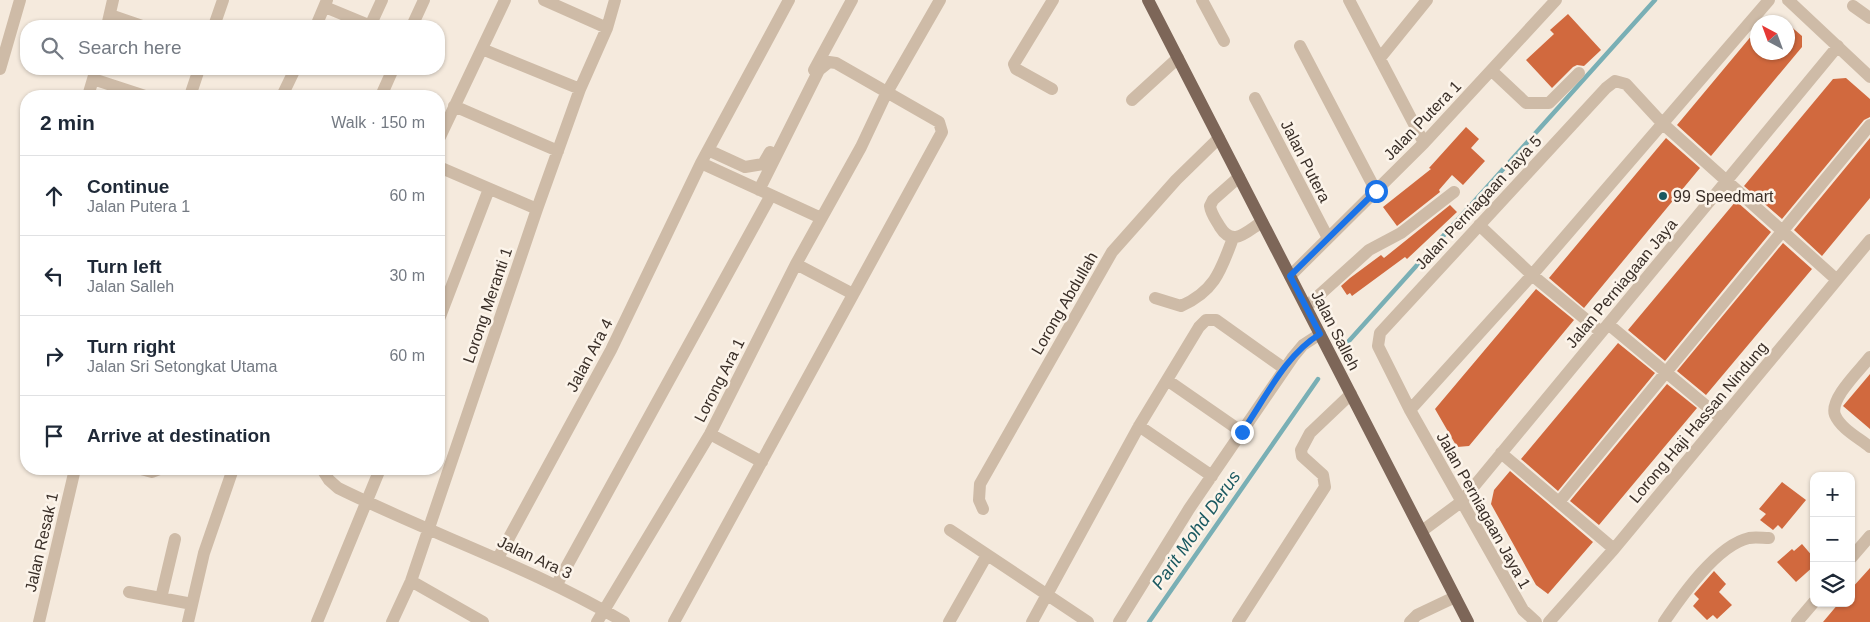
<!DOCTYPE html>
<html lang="en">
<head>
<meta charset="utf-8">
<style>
  :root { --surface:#fff; --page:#f2f2f3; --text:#1f2937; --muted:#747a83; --line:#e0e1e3 }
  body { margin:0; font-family:Helvetica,sans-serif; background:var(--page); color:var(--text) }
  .controls { position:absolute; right:15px; bottom:15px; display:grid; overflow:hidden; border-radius:10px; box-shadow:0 1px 4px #0004 }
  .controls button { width:45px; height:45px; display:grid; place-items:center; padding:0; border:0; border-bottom:1px solid var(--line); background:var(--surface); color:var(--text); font:25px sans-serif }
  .compass { position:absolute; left:1750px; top:15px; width:45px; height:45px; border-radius:50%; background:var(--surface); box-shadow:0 1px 4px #0004; rotate:319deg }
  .stop { position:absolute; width:15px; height:15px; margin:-11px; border:4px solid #1a73e8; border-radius:50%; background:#fff }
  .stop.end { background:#1a73e8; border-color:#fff; box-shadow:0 1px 5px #0008 }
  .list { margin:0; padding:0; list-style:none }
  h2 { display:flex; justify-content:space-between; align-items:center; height:65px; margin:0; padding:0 20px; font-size:21px }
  h2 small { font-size:16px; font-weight:400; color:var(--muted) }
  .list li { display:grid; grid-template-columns:32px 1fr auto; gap:15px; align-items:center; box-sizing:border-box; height:80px; padding:0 20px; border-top:1px solid var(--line) }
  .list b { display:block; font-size:19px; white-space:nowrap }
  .list p { margin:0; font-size:16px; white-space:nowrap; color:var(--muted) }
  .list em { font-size:16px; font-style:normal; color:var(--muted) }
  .icon { flex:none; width:28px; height:28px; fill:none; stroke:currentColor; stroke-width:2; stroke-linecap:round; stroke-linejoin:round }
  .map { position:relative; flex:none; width:1870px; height:622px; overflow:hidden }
  .search { position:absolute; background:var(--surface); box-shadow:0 1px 4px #0004; left:20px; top:20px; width:425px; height:55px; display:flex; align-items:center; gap:12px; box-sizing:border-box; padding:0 18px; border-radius:20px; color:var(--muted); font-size:19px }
  .panel { position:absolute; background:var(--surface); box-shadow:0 1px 4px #0004; left:20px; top:90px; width:425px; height:385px; border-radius:20px }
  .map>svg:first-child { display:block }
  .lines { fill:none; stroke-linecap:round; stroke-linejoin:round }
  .stream { stroke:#79afb5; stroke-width:4.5 }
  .building { fill:#d1693e }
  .minor { stroke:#cebba7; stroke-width:12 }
  .major { stroke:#7d6658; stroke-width:12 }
  .route { stroke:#1a73e8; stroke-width:6 }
  .poi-dot { fill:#195860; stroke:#fcf4ea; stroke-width:2 }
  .labels { text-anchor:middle; stroke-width:5; stroke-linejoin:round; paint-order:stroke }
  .street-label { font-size:16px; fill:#3a2f28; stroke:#fcf4ea }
  .poi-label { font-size:16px; fill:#3a2f28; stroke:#fcf4ea; text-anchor:start }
  .water-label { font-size:18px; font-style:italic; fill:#195860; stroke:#fcf4ea }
</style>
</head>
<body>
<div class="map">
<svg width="1870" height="622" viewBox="0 0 1870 622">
  <rect width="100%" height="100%" fill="#f5eadd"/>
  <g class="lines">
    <path class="stream" d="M1348,342L1655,0
      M1149,622L1318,379"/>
  </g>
  <path class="building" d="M1568,14L1601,50L1584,66L1577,65L1573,67L1552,88L1526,60L1554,34L1550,30Z
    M1788,24L1802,36V47L1711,156L1677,125L1758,28V52H1788Z
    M1846,78L1870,99V117L1864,120L1782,219L1744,186L1833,79Z
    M1466,127L1479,139L1471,148L1485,161L1463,185L1452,175L1439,190L1440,192L1397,226L1383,207L1431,169L1429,168Z
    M1666,138L1700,168L1584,308L1549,278Z
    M1870,138V198L1822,256L1794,230Z
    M1736,201L1771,232L1665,361L1628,330Z
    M1450,205L1457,212L1407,259L1405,257L1352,296L1350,293L1347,295L1341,286L1350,278L1381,255L1384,258Z
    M1783,243L1812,269L1706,395L1677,371Z
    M1536,289L1574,320L1469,446L1457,447L1435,409Z
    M1618,343L1655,373L1558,491L1521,459Z
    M1870,374V429L1843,406Z
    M1667,384L1697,408L1599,525L1570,501Z
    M1510,471L1593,542L1548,594L1536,585L1491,504L1494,490Z
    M1782,482L1806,500L1782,529L1778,525L1773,530L1760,520L1766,514L1759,509Z
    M1802,544L1814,558V566L1796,582L1777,562L1792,549L1794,551Z
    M1870,568V622H1823L1839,603H1851V589Z
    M1714,571L1726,584L1719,592L1732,605L1717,619L1713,615L1707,620L1693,606L1699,599L1694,594Z"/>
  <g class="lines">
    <path class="minor" d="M544,0L607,28
      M1202,0L1224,41
      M1349,0L1424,143
      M1788,0L1870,77
      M1853,6L1870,18
      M325,7L371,26
      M110,15L142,26
      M107,26L113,0
      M214,26L223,0
      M316,26L327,0
      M370,26L382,0
      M412,26L424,0
      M1300,46L1376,191
      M482,49L580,89
      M1380,58L1427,0
      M0,69L20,0
      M814,70L852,0
      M1492,71L1526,103H1549L1579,73
      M93,79L145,96
      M1052,89L1016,69L1014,64L1053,0
      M88,96L96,69
      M190,96L199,69
      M282,96L295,69
      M381,96L393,69
      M1255,98L1328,238
      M1132,100L1178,58
      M454,106L558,151
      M439,139L505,0
      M708,150L745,167L763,164L770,152
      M701,163L821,218
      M439,167L537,209
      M1239,177L1213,200L1210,206C1211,214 1216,220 1220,227C1233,248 1247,231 1262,222
      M1479,225L1532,275L1601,332
      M796,264L853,294
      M1290,276L1424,143L1556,0
      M26,285V292
      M1155,298L1181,306C1215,291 1221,270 1233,238
      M1306,307L1369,250L1401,233L1454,192
      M439,319L489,189
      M1608,324L1722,419
      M1870,357C1860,370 1829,399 1835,415C1841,429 1859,438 1870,447
      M1167,380L1242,432
      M1410,410L1532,275L1769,0
      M1139,426L1212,476
      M710,434L762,462
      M1501,453L1614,549
      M141,469L152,472L160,469
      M322,469L329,480L338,488C433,535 533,568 624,622
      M1559,502L1870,125
      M983,509L979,500L980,484L1112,252L1176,180L1219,138
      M950,530L1088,622
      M1422,531L1461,502L1838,46
      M498,558L611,350L701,163L789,0
      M1851,558L1870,536
      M411,581L483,622
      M557,584L771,195
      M129,592L192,604
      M161,598L175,539
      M39,622L75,469
      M188,622L204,553L233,469
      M317,622L380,469
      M392,622L411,581L537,209L580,89L607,28L615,0
      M597,622L710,434L796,264L861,147L886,94L940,0
      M674,622L942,132L939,122L836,63L829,62L819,70L759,190
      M949,622L987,555
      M1032,622L1139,426L1199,327L1206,320H1216L1285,369
      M1119,622L1189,509L1293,357L1303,345L1320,334
      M1238,622L1325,487L1323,475L1302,456L1301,450L1310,433L1351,394
      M1410,622L1417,615L1455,597
      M1536,622L1523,610L1410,410L1378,346L1380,333L1606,88L1615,81L1626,84L1662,123L1837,280
      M1549,622L1614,549L1870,240
      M1664,622C1681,597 1717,545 1749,538C1755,537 1763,538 1769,538
      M1797,622L1814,602"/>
    <path class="major" d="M1148,0L1468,622"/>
  </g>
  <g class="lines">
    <path class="route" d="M1242,432C1265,399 1285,355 1320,334L1290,276L1376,191"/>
  </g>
  <circle class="poi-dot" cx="1663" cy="196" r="5"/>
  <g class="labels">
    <g class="street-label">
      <text transform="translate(1422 120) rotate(-46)" y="6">Jalan Putera 1</text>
      <text transform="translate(1306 161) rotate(63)" y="6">Jalan Putera</text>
      <text transform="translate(1478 202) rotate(-47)" y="6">Jalan Perniagaan Jaya 5</text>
      <text transform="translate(1621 283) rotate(-50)" y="6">Jalan Perniagaan Jaya</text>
      <text transform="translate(1064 303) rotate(-60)" y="6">Lorong Abdullah</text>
      <text transform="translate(487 305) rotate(-71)" y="6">Lorong Meranti 1</text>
      <text transform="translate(1336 330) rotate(63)" y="6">Jalan Salleh</text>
      <text transform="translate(589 355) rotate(-62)" y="6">Jalan Ara 4</text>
      <text transform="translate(719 380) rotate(-63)" y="6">Lorong Ara 1</text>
      <text transform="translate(1698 422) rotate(-50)" y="6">Lorong Haji Hassan Nindung</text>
      <text transform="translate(1484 510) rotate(61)" y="6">Jalan Perniagaan Jaya 1</text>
      <text transform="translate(41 542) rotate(-77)" y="6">Jalan Resak 1</text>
      <text transform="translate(535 557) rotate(25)" y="6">Jalan Ara 3</text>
    </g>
    <g class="poi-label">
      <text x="1673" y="202">99 Speedmart</text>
    </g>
    <g class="water-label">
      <text transform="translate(1196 530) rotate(-55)" y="6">Parit Mohd Derus</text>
    </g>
  </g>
</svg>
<div class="controls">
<button>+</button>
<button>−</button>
<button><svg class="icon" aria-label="layers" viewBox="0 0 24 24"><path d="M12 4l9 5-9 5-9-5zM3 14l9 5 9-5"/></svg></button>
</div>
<svg class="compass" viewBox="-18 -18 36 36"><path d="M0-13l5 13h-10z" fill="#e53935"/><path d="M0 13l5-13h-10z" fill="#747a83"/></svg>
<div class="stop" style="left:1376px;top:191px"></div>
<div class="stop end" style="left:1242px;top:432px"></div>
<div class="search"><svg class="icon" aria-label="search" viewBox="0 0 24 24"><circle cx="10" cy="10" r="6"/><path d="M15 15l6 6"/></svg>Search here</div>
<section class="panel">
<h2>2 min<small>Walk · 150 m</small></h2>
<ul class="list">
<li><svg class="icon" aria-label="ahead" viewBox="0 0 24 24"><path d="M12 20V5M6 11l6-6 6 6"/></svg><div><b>Continue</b><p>Jalan Putera 1</p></div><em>60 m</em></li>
<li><svg class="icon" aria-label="left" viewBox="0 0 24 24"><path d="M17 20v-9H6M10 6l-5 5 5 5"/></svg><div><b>Turn left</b><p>Jalan Salleh</p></div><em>30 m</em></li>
<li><svg class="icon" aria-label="right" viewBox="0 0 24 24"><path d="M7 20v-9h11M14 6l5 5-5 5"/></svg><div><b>Turn right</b><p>Jalan Sri Setongkat Utama</p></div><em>60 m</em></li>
<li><svg class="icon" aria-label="arrive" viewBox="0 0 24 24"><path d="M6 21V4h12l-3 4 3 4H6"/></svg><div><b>Arrive at destination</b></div></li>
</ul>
</section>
</div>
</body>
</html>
